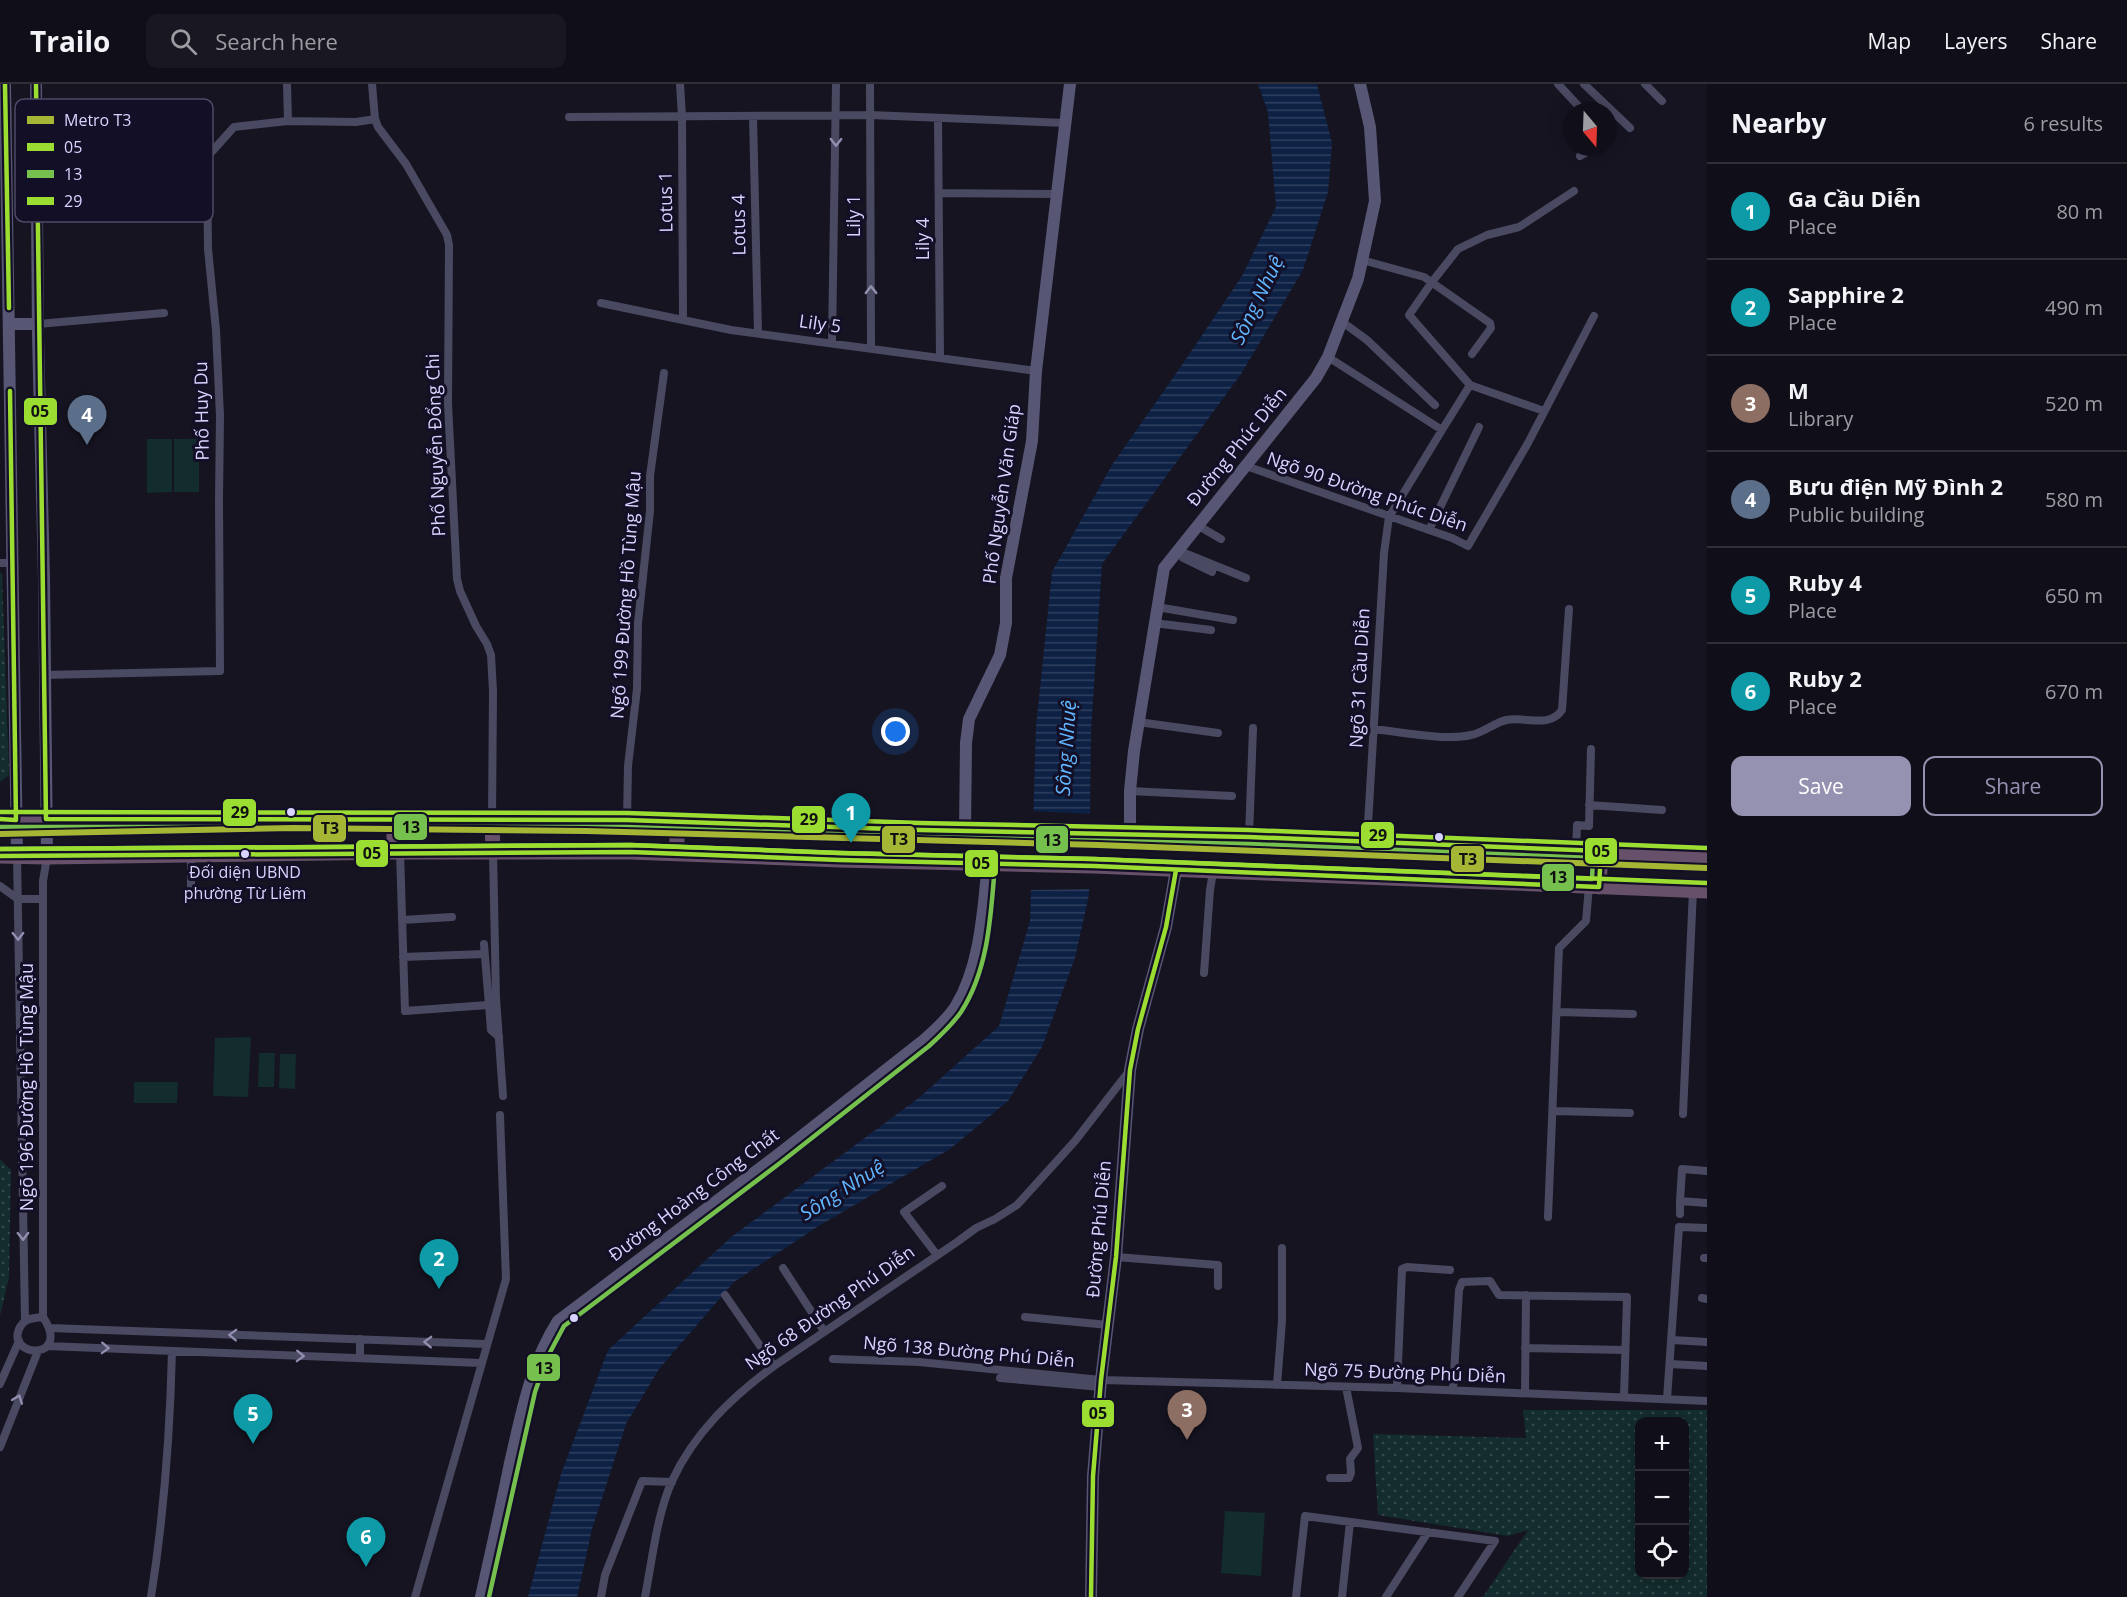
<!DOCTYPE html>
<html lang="en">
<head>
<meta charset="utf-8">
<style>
  :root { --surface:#100f19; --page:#191822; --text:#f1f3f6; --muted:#9c9ca2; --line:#302f38; --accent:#9591b1 }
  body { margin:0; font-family:"Open Sans",sans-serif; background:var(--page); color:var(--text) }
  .controls { position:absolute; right:18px; bottom:18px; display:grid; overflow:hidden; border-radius:12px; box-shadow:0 3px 15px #0003 }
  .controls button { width:54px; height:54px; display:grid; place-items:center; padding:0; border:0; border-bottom:2px solid var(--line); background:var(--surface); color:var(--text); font:30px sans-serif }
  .compass { position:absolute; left:1563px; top:18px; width:54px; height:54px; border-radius:50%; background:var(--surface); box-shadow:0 3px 15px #0003; rotate:161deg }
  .you { position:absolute; left:896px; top:648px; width:21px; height:21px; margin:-15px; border:4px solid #fff; border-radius:50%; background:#1a73e8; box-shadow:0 0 0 9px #1a73e833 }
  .badge { display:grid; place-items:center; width:39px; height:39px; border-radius:50%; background:var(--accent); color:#fff; font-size:20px; font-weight:700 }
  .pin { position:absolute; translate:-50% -50px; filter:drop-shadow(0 2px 3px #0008) }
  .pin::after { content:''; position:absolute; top:32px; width:21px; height:18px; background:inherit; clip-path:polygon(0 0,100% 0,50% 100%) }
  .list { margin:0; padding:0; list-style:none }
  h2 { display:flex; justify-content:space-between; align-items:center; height:78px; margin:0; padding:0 24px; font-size:26px }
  h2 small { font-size:20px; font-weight:400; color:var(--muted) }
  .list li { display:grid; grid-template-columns:39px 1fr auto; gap:18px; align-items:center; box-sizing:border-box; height:96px; padding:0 24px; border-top:2px solid var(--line) }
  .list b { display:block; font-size:22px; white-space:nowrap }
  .list p { margin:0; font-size:20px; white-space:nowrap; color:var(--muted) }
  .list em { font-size:20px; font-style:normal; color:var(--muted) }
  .actions { display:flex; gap:12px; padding:18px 24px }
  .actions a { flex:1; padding:14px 0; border:2px solid var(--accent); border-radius:12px; text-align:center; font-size:21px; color:var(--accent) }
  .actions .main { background:var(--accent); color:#fff }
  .icon { flex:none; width:33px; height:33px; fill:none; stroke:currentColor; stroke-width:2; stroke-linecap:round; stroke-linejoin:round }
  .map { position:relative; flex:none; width:1707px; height:1513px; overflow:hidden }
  header { display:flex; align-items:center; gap:36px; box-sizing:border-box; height:84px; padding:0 30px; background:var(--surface); border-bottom:2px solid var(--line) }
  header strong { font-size:28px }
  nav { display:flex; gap:33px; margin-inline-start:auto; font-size:21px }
  .search { width:420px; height:54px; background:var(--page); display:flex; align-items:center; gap:15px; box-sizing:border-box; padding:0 21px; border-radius:12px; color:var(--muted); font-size:22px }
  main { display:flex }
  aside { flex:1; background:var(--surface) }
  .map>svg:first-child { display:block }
  .grass { fill:url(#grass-dots); fill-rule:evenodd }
  .pitch { fill:#132c2d }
  .water { fill:url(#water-rules) }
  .pier { fill:#161421 }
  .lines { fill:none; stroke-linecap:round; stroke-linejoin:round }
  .street { stroke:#4a4962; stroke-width:8 }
  .secondary { stroke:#575674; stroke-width:12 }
  .highway { stroke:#67516a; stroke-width:15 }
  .bus-1-casing { stroke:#130f26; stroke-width:9 }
  .bus-2-casing { stroke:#130f26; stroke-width:9 }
  .bus-3-casing { stroke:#130f26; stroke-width:9 }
  .bus-1 { stroke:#9cdd31; stroke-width:4.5 }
  .bus-2 { stroke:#76c04d; stroke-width:4.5 }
  .bus-3 { stroke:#9cdd31; stroke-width:4.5 }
  .metro-1-casing { stroke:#130f26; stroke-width:10 }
  .metro-1 { stroke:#a5b635; stroke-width:6 }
  .oneway { stroke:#928eb0 }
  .bus-dot { fill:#d9d4ff; stroke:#130f26; stroke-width:2 }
  .labels { text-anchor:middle; stroke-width:6; stroke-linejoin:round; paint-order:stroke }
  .bus-label { font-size:16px; fill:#d9d4ff; stroke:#130f26 }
  .street-label { font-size:18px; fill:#d9d4ff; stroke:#130f26 }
  .water-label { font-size:20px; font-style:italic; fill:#62b6ff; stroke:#130f26 }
  .key { fill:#130f26; stroke:#4e4a67; stroke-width:1.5 }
  .key-label { font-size:16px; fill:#d9d4ff }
  .line-badge { stroke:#130f26; stroke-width:2 }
  .pale-badge-label { font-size:16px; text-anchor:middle; font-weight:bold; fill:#111 }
</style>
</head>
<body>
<header>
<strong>Trailo</strong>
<div class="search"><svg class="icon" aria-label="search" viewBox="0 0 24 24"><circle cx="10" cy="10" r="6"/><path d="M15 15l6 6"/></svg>Search here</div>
<nav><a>Map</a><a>Layers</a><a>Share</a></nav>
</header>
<main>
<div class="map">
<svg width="1707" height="1513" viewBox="0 0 1707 1513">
  <defs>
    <pattern id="grass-dots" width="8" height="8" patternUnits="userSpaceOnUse" patternTransform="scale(1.5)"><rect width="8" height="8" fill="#132c2d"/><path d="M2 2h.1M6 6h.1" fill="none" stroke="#354a4c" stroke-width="1.8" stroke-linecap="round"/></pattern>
    <pattern id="water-rules" width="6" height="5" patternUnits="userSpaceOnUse" patternTransform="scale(1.5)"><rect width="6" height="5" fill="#0d2144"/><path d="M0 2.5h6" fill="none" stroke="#304060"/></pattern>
  </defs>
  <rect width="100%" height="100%" fill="#161421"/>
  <path class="grass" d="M0,489H2L9,691L0,698Z
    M0,1075L11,1086L9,1193L0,1232Z
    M1523,1326H1707V1513H1483L1528,1446L1508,1452L1378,1431L1373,1350L1526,1354ZM1640,1338H1684V1490H1640Z"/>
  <path class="pitch" d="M147,355H172V408L147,409Z
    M174,355H199V408H174Z
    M251,953L248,1013L213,1012L215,954Z
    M259,969H275L274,1003H258Z
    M280,970H296L295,1005L279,1004Z
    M134,998H178L177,1019H134Z
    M1225,1427L1265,1429L1261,1492L1221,1489Z"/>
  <path class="water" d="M1258,0H1317L1332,59L1328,108L1303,186L1241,290L1102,480L1091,647L1089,811L1075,874L1042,963L1008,1017L950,1065L817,1143L734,1198L659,1285L626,1340L592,1445L577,1513H528L561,1390L608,1266L730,1154L920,1013L999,942L1030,837L1036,643L1052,488L1112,381L1184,278L1242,192L1276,123L1268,28Z"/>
  <path class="pier" d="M1030,727L1093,730L1092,805L1028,806Z"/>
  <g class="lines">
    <path class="street" d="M287,0L288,37
      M372,0L375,35L378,43L406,80L447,151L449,161L448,320L457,495L460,507L476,542L487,560L491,571L493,607L492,735
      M680,0L682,32L683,236
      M870,0L871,264
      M1558,0L1583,27
      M1584,0L1630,44
      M1645,0L1662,17
      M753,32L758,249
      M569,33L870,31L1065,39
      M938,35L940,274
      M1580,72L1596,63
      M939,109L1058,110
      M1362,176L1424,193L1490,239L1491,244L1472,270
      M601,219L731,246L1036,287
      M1341,237L1367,256L1435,321
      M38,240L164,229
      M832,258L836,0
      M1328,273L1442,346L1470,301
      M1544,327L1470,301L1409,231L1432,198L1458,165L1487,151L1519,143L1574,107
      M1246,382L1452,454L1468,462L1528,359L1594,232
      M1197,441L1221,455
      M1429,446L1479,343
      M1177,466L1246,494
      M1183,474L1212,488
      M0,479H12
      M1157,523L1233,536
      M1154,539L1211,546
      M44,591L220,587L219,416L220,332L216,246L208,165L207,73L234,43L288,37L356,38L375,35
      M1138,638L1218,649
      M1373,645C1401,648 1445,657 1471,651C1483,649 1494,639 1506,636C1525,632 1549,645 1562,626L1569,525
      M1130,707L1232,712
      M1589,721L1662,726
      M627,736L628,682L637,605L638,539L650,427V392L664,289
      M1249,753L1253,644
      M1367,757L1384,469L1389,433L1442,346
      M1576,766L1577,741L1589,742L1591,665
      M400,768L405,927L488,921
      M493,768L496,914L503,1012
      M17,772L25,1237
      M0,802L18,815H43
      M191,810V771
      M402,836L452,833
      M484,860L491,946L499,953
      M403,873L484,870
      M1204,889L1210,806L1213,788
      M1557,928L1633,930
      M1554,1027L1630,1029
      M1683,1030L1693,806
      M1680,1117L1682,1085L1707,1087
      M1680,1130V1117L1707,1119
      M1548,1133L1559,864L1586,837L1589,802
      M937,1171L904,1128L942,1102
      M1116,1173L1218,1181V1202
      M1704,1174H1707
      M783,1184L824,1247
      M725,1211L774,1282
      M1702,1214L1707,1215
      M43,1233V797L47,773
      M43,1233C72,1277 7,1274 19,1245C24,1234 33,1234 43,1233Z
      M1025,1233L1108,1241
      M50,1244L486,1260
      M360,1255V1274
      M1672,1256L1707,1258
      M47,1262L481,1279
      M1525,1264L1625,1266
      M833,1275L919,1278L1101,1296L1397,1304L1707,1317
      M1670,1280L1707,1282
      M1000,1294L1101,1303
      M0,1300L19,1257
      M1277,1301L1282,1237V1164
      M1397,1304L1402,1185L1407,1183L1450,1186
      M1453,1306L1459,1206L1462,1198L1490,1197L1499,1211L1627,1213L1624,1313
      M1525,1309L1526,1211
      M1667,1315L1679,1143L1707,1144
      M0,1363L38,1267
      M1330,1394H1349L1351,1389L1350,1375L1358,1364L1346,1303
      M151,1513C164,1431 170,1350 172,1267
      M415,1513L506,1195L500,1031
      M601,1513L605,1491L642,1397L672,1398
      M645,1513C652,1477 657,1430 672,1397C694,1349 732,1313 774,1282L957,1158L976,1144L995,1135L1017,1121L1075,1057L1130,986
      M1296,1513L1305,1432L1495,1457L1458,1513
      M1342,1513L1350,1438
      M1386,1513L1428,1448"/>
    <path class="secondary" d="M5,0L17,772
      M36,0L38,252L44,493L47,773
      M9,240H38
      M965,747L966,659L969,635L1000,571L1006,539V494L1032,357L1036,287L1070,0
      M1130,750V707L1134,667L1164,484L1316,294L1328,273L1358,195L1375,117L1370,43L1360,0
      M481,1513C491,1468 501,1424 510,1379C522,1328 530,1281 558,1237L775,1073L924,956C935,946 948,935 956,922C981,880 983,826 988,779
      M1091,1513L1093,1392L1101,1296L1116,1173L1130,986L1138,945L1166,843L1176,786"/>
    <path class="highway" d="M394,734V768
      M0,735L627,736L920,746L1249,753L1707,772
      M492,735L493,768
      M677,769V738
      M0,772L47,773L400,768H630L840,776L1094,782L1707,807
      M1599,803L1601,767"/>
    <defs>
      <path id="bus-1" d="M5,0L9,224
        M0,735L16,736L10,307
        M0,772L630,768L840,776L1094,782L1599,803L1601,767L1249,753L920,746L627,736L46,735L36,0
        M1091,1513L1093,1392L1101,1296L1116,1173L1130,986L1138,945L1166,843L1176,786"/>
      <path id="bus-2" d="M0,743H627L920,753L1249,760L1593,774L1592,795L1094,775L840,769L630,761L0,765
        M489,1513L535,1308L547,1274L564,1242L780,1079L929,962C940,952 952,941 961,928C989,885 991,829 995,780"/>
      <path id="bus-3" d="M0,728L627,729L920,739L1249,746L1707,764
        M0,765L630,761L840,769L1094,775L1707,799"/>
    </defs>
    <use href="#bus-1" class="bus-1-casing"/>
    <use href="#bus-2" class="bus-2-casing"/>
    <use href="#bus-3" class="bus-3-casing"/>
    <use href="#bus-1" class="bus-1"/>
    <use href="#bus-2" class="bus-2"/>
    <use href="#bus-3" class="bus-3"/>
    <defs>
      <path id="metro-1" d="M0,750L293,744L586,747L1098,761L1707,784"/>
    </defs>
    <use href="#metro-1" class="metro-1-casing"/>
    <use href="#metro-1" class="metro-1"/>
  </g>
  <defs><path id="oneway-chevron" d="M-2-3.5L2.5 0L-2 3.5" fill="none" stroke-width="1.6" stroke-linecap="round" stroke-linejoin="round" transform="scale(1.5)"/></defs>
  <g class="oneway">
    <use href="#oneway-chevron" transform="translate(836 58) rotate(91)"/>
    <use href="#oneway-chevron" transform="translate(871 206) rotate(-90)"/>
    <use href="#oneway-chevron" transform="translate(18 852) rotate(89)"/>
    <use href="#oneway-chevron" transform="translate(23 1152) rotate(89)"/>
    <use href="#oneway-chevron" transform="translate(233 1251) rotate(-178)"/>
    <use href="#oneway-chevron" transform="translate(428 1258) rotate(-178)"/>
    <use href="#oneway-chevron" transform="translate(105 1264) rotate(2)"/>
    <use href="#oneway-chevron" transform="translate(300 1272) rotate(2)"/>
    <use href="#oneway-chevron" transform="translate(18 1315) rotate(-70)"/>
  </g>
  <g class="bus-dot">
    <circle cx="291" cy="728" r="5"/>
    <circle cx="1439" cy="753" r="5"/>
    <circle cx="245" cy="770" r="5"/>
    <circle cx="574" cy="1234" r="5"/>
  </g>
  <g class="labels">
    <g class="bus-label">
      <text x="245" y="794">Đối diện UBND<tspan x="245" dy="21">phường Từ Liêm</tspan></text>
    </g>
    <g class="street-label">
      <text transform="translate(666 118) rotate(-91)" y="6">Lotus 1</text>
      <text transform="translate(854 132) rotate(-90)" y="6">Lily 1</text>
      <text transform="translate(739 141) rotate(-91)" y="6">Lotus 4</text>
      <text transform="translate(923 155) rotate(-90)" y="6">Lily 4</text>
      <text transform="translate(820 240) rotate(8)" y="6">Lily 5</text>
      <text transform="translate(202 327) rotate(-91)" y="6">Phố Huy Du</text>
      <text transform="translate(436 361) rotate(-92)" y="6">Phố Nguyễn Đổng Chi</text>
      <text transform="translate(1237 363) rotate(-51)" y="6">Đường Phúc Diễn</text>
      <text transform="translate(1367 408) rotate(19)" y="6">Ngõ 90 Đường Phúc Diễn</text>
      <text transform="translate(1002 410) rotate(-82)" y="6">Phố Nguyễn Văn Giáp</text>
      <text transform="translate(626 511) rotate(-86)" y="6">Ngõ 199 Đường Hồ Tùng Mậu</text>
      <text transform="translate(1360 594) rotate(-87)" y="6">Ngõ 31 Cầu Diễn</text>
      <text transform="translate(27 1003) rotate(-90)" y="6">Ngõ 196 Đường Hồ Tùng Mậu</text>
      <text transform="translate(694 1111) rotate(-37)" y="6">Đường Hoàng Công Chất</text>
      <text transform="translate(1099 1145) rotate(-85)" y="6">Đường Phú Diễn</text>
      <text transform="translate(830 1224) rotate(-35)" y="6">Ngõ 68 Đường Phú Diễn</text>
      <text transform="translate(969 1268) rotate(5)" y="6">Ngõ 138 Đường Phú Diễn</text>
      <text transform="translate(1405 1289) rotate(2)" y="6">Ngõ 75 Đường Phú Diễn</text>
    </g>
    <g class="water-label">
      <text transform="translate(1257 216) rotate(-64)" y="7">Sông Nhuệ</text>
      <text transform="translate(1066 664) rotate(-86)" y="7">Sông Nhuệ</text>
      <text transform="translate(842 1106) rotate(-32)" y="7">Sông Nhuệ</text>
    </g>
  </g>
  <rect x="15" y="15" width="198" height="123" rx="9" class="key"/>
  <rect x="27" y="32" width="27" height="8" fill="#a5b635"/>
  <rect x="27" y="59" width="27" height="8" fill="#9cdd31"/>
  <rect x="27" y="86" width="27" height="8" fill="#76c04d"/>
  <rect x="27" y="113" width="27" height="8" fill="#9cdd31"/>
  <g class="key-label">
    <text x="64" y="42">Metro T3</text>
    <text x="64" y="69">05</text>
    <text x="64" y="96">13</text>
    <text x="64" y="123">29</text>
  </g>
  <g class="line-badge">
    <rect x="23" y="313" width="35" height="29" rx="6" fill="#9cdd31"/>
    <rect x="222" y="714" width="35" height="29" rx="6" fill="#9cdd31"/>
    <rect x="791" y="721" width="35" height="29" rx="6" fill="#9cdd31"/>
    <rect x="393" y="729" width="35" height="28" rx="6" fill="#76c04d"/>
    <rect x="312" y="730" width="35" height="29" rx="6" fill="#a5b635"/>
    <rect x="1360" y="737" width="35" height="28" rx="6" fill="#9cdd31"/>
    <rect x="881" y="741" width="35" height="29" rx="6" fill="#a5b635"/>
    <rect x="1035" y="741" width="34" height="29" rx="6" fill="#76c04d"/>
    <rect x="1584" y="753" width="34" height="28" rx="6" fill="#9cdd31"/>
    <rect x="355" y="755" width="34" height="29" rx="6" fill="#9cdd31"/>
    <rect x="1450" y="761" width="35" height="28" rx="6" fill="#a5b635"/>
    <rect x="964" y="765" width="35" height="29" rx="6" fill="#9cdd31"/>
    <rect x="1541" y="779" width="34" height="29" rx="6" fill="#76c04d"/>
    <rect x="526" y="1269" width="35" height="29" rx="6" fill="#76c04d"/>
    <rect x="1081" y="1315" width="34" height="29" rx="6" fill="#9cdd31"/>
  </g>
  <g class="pale-badge-label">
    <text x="40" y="333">05</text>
    <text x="240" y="734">29</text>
    <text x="809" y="741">29</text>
    <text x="411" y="749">13</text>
    <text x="330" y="750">T3</text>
    <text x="1378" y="757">29</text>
    <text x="899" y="761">T3</text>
    <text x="1052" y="762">13</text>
    <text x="1601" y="773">05</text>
    <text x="372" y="775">05</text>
    <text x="1468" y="781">T3</text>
    <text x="981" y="785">05</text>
    <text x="1558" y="799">13</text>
    <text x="544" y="1290">13</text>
    <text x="1098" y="1335">05</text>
  </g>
</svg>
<div class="controls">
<button>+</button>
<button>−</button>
<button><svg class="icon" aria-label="locate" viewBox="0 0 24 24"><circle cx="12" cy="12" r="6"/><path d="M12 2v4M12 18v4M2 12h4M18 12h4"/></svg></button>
</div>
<svg class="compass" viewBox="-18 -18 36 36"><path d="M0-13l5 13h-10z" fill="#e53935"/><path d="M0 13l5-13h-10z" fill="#9c9ca2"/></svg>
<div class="you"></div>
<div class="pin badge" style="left:851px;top:759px;background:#0f9aa8">1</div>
<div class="pin badge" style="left:439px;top:1205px;background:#0f9aa8">2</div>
<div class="pin badge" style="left:1187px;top:1356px;background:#8d6e63">3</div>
<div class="pin badge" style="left:87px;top:361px;background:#5c6f8a">4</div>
<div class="pin badge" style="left:253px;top:1360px;background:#0f9aa8">5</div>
<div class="pin badge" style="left:366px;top:1483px;background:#0f9aa8">6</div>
</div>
<aside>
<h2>Nearby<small>6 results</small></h2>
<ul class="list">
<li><span class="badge" style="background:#0f9aa8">1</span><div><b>Ga Cầu Diễn</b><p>Place</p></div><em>80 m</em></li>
<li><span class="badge" style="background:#0f9aa8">2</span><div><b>Sapphire 2</b><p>Place</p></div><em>490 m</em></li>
<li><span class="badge" style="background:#8d6e63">3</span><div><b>M</b><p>Library</p></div><em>520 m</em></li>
<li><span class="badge" style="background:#5c6f8a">4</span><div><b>Bưu điện Mỹ Đình 2</b><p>Public building</p></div><em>580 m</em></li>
<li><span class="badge" style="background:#0f9aa8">5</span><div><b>Ruby 4</b><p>Place</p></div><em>650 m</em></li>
<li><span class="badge" style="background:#0f9aa8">6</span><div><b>Ruby 2</b><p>Place</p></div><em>670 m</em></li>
</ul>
<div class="actions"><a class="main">Save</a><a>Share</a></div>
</aside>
</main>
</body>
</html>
